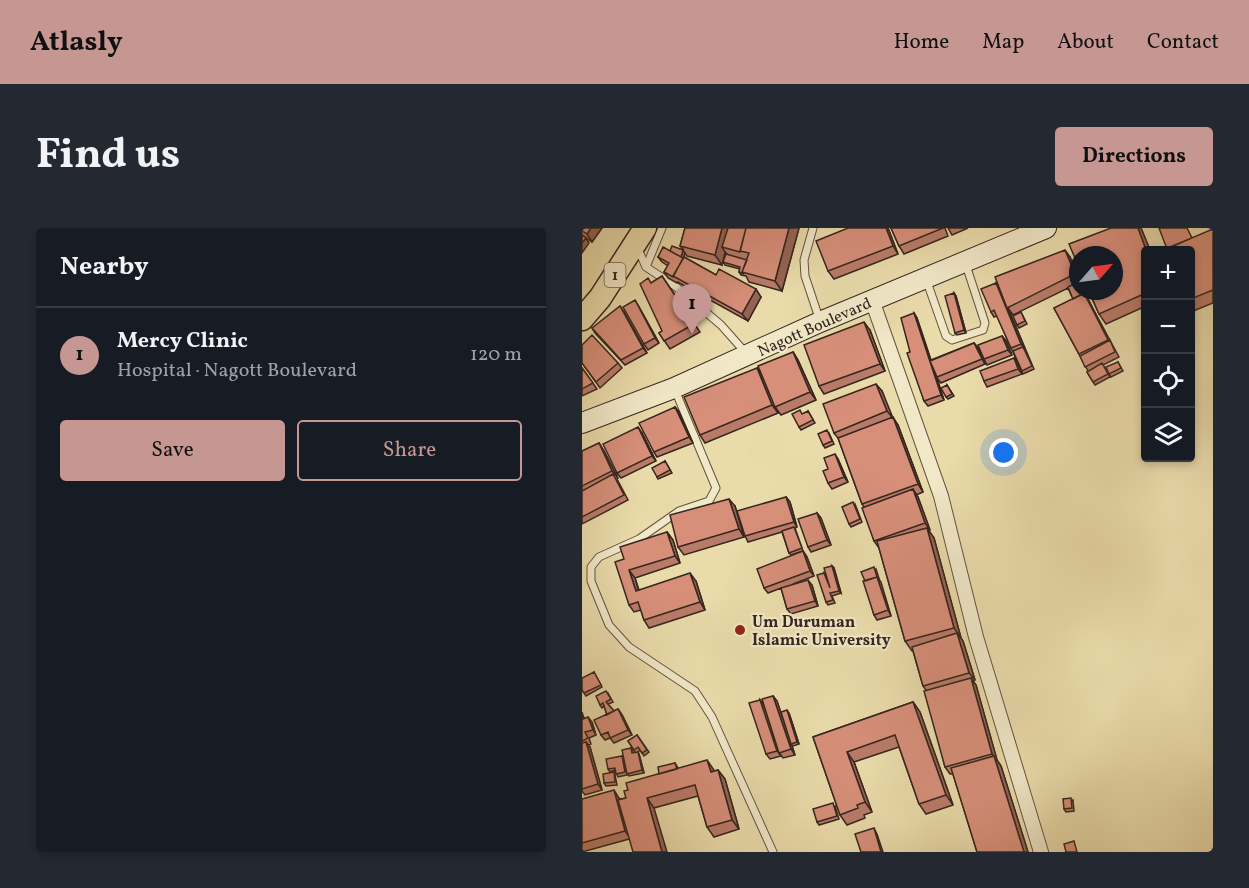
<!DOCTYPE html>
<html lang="en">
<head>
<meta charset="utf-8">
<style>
  :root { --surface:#171b24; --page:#242831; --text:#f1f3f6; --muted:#9ea1a6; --line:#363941; --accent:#c59692 }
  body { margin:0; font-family:Vollkorn,serif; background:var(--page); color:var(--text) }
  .controls { position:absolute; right:18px; top:18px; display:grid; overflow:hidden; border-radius:6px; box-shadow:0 3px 9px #0003 }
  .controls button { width:54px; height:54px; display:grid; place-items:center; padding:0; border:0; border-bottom:2px solid var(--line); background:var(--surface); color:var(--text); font:30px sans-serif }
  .compass { position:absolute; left:487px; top:18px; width:54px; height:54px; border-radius:50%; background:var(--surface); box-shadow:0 3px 9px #0003; rotate:62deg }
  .you { position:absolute; left:422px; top:225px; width:21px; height:21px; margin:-15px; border:4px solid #fff; border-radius:50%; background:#1a73e8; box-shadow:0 0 0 9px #1a73e833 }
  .badge { display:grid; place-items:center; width:39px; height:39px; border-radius:50%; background:var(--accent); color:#111; font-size:20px; font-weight:700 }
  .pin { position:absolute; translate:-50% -50px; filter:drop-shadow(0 2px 3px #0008) }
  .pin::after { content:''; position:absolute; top:32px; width:21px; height:18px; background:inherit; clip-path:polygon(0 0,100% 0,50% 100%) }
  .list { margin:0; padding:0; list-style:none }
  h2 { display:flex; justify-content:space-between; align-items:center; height:78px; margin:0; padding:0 24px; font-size:26px }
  h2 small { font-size:20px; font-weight:400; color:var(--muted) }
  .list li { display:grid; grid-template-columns:39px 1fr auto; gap:18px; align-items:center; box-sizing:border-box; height:96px; padding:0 24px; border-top:2px solid var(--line) }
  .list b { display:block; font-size:22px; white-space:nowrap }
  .list p { margin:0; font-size:20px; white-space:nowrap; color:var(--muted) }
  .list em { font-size:20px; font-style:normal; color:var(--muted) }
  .actions { display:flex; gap:12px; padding:18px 24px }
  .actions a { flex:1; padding:14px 0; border:2px solid var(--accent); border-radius:6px; text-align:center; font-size:21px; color:var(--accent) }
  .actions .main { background:var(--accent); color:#111 }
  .icon { flex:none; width:33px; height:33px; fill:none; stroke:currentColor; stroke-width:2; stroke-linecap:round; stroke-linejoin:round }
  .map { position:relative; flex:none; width:631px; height:624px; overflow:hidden; border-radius:6px }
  header { display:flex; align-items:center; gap:36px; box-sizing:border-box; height:84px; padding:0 30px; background:var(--accent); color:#111 }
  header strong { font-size:28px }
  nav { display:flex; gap:33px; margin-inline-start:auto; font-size:21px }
  .intro { display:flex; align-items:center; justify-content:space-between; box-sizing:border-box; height:144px; padding:0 36px }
  h1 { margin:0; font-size:42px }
  .button { padding:15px 27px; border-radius:6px; background:var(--accent); color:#111; font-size:21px; font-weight:700 }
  main { display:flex; gap:36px; padding:0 36px }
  aside { flex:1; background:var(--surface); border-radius:6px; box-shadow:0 3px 9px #0003 }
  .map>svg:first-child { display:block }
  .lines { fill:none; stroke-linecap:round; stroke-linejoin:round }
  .lane-casing { stroke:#635340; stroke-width:9 }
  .street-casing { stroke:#635340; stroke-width:16 }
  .secondary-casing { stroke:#36261d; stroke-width:22 }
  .primary-casing { stroke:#36261d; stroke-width:25 }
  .lane { stroke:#f1e8c8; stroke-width:7 }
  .street { stroke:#f1e8c8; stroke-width:14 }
  .secondary { stroke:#f1e8c8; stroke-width:20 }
  .primary { stroke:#eadbab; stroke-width:22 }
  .wall { fill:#b97b69; stroke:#36261d; stroke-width:1.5 }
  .shaded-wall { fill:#966455; stroke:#36261d; stroke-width:1.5 }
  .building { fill:#d78f7a; stroke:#36261d; stroke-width:1.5 }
  .poi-dot { fill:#8f2418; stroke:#f1e8c8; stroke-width:2 }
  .labels { text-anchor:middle; stroke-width:4.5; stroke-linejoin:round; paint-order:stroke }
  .shield { fill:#f1e8c8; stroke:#6e6050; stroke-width:1.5 }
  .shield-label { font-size:15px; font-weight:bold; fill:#36261d }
  .street-label { font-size:16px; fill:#36261d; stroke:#f1e8c8 }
  .poi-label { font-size:16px; font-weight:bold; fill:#36261d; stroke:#f1e8c8; text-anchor:start }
</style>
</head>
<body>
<header>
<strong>Atlasly</strong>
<nav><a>Home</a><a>Map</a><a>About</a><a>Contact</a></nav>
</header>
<div class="intro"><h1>Find us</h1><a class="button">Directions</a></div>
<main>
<aside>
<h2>Nearby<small></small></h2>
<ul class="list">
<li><span class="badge">1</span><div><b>Mercy Clinic</b><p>Hospital · Nagott Boulevard</p></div><em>120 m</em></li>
</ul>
<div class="actions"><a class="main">Save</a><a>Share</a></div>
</aside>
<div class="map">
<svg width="631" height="624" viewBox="0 0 631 624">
  <rect width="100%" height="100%" fill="#eadbab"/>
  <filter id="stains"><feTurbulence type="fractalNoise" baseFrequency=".00333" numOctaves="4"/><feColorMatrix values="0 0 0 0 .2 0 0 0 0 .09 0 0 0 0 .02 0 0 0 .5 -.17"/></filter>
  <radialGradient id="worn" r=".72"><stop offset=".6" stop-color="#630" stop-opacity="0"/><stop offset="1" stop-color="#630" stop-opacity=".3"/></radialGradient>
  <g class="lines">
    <defs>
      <path id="lane" d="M231,0L222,32L223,48L238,93
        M56,21L64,39L93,58L139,97L163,124
        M64,39L80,0
        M344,51L364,108L370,112L401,102L403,95L384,37
        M93,162L134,260L127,273L97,283L57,311L17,329L9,339V353L27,397L47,419L113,463L130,489L191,624"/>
      <path id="street" d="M290,72L359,268L394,409L459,624"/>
      <path id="secondary" d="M0,195L92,160L238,94L464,0"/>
      <path id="primary" d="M0,91L18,70L63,0"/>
    </defs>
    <use href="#lane" class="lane-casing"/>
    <use href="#street" class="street-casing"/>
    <use href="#secondary" class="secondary-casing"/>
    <use href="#primary" class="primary-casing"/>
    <use href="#lane" class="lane"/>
    <use href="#street" class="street"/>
    <use href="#secondary" class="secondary"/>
    <use href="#primary" class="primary"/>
  </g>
  <path class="wall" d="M0,0H20L10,14L0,7Z
    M103,0H217L200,63L167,54L164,48L159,47L157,44L158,41L143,37L141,34L145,26L143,24L140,37L105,28L103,25L102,29L134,47L179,69L166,93L97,55L96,54L95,55L86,50L82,44L86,38L80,34L76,29L88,23L101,21L98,18Z
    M306,0L316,26L252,51L246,43Z
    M309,0H363L366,8L322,26L317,18Z
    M366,0H386L370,7Z
    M529,0H559L568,22H564V78L524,96L517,86L508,66L504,68L537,129L521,137L528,149L513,157L505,144L506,143L472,80L491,71L486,60L431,87L426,80L452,141L441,146L429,120L415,88L412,89L409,84L414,55L418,61L488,29L496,48V63Z
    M631,1V75L609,84V22L611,10Z
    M80,48L118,104L88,121L77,105L80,103L69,55Z
    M372,65L374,68L384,105L375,107L373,105Z
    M56,77L77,115L66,122L62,116Z
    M42,84L65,125L43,137L13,105L10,100Z
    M439,84L445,96L437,100L435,97Z
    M332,85L335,90L349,132L392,115L396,120L403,136L359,155L355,150L362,172L346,178L342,173L328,124Z
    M288,102L303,143L242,166L237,158Z
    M420,108L424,113L430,127L405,137L402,131Z
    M211,124L216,132L234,172L199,187L193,179L196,185L123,215L118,207L175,140L179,146Z
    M432,130L436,136L440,146L405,159L402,153Z
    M536,134L541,143L529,149L527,146Z
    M0,135H36L40,140L18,160Z
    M0,140L15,161L0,168Z
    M365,157L372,168L366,171L364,169Z
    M300,163L310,190L316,197L341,264L334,267L336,269L348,302L347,303L352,310L379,410L381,413L393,452L391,453L394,457L415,532L419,538L446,624H395L371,546H368L363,539L344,462L341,458L331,423H330L323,413L297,320L292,313L282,279L280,276L256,210L252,205Z
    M93,179L97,184L111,215L75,229L72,224Z
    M226,183L233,195L219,202L217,199Z
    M60,205L74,233L39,250L35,245Z
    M247,205L252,216L243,220L241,217Z
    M17,215L22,223L36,250L35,251L46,272L0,296V223Z
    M256,231L266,254L250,261L246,255V241Z
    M83,233L90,245L76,251L75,249Z
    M204,269L208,274L215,299L213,300L221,323L209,327L207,325L200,304L166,314L163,308Z
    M273,276L280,294L269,299L267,296Z
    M153,278L162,309L102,327L96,319Z
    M235,285L239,290L249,317L229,324L226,319Z
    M85,304L91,312L98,335L53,350L57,362L114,353L123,382L67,400L62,392L59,382L52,384L47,377L42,331Z
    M221,323L225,329L232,348L211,356L230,357L236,378L209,386L205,381L199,360L186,365L182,360Z
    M250,338L252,340L259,365L250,368L253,375L246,377L244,374L242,345L244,347Z
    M294,341L309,388L295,392L292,387L283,353Z
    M12,444L20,459L4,468L0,462Z
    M26,465L31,474L26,476L32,483L36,481L40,487L50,507L32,515L28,510L23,512L19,507L25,487L22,478L20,480L18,477Z
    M191,468L195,473L213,527L201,530L198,526L199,528L188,531L184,526L178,472L181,476Z
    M331,474L338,484L371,577L344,586L337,576L317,519L272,534L290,584L282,587L283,590L265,597L258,587L231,509Z
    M0,484L2,490L10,494L14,507L7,510L9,516L6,517L8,519L20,562L3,567L0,563Z
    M207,485L217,516L211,518L209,516Z
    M55,507L67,524L62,528L58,522L56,524L57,526L62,545L47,548L45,546L43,535L45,547L36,549L33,542L28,544L26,541L40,528L42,530L49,520L51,525L53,524L46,513Z
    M93,535L96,540L132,543L136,542L143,551L157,601L132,609L125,599L116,568L72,580L47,611L0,624V571L37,570L38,571L44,570Z
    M32,544L33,547L35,557L24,558L22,555Z
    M491,572L492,583L484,584L482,581Z
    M253,578L257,591L237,597L235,594Z"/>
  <path class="shaded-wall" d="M9,0H20L10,14L5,6Z
    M140,0H150L140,19L143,24L140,37L133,27Z
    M207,0H217L200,63L193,53Z
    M304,0H306L316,26L311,18Z
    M556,0H559L568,22H564Z
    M4,10L7,15L0,25V15Z
    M101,22L103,25L101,31L99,29Z
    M483,22L488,29L496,48V50L493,46Z
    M414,55L418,61L443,121L439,116Z
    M174,61L179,69L166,93L160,86Z
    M372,65L374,68L384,105L382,102Z
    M502,65L506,71L530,117L526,112Z
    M53,72L56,77L77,115L73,110Z
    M38,78L42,84L65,125L61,120Z
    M332,85L335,90L362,172L359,167Z
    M282,94L288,102L303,143L298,136Z
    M420,108L424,113L430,127L426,122Z
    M392,115L396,120L403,136L400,131Z
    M211,124L216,132L234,172L228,164Z
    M432,130L436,136L440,146L436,141Z
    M175,140L180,147L196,185L190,177Z
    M294,156L300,163L311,190L305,183Z
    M93,179L97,184L111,215L107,209Z
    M311,189L316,197L341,264L336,256Z
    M56,199L60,205L74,233L70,228Z
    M17,215L22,223L36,250L30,243Z
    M253,226L256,231L266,254L262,249Z
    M331,261L336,269L348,302L343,295Z
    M204,269L208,274L215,299L212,294Z
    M147,271L153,278L162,309L157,301Z
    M235,285L239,290L249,317L245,312Z
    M345,300L352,310L379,410L372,400Z
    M85,304L91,312L98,335L93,328Z
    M221,323L225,329L232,348L228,343Z
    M250,338L252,340L259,365L257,363Z
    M47,342L53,350L59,371L54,363Z
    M108,345L114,353L123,382L118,374Z
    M295,349L299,354L309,388L306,382Z
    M226,352L230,357L236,378L233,373Z
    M375,405L381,413L393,452L387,445Z
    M389,450L394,457L415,532L419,538L446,624H442L413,531L410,526Z
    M191,468L195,473L213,527L209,521Z
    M178,472L182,477L199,528L195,523Z
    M331,474L338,484L371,577L364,567Z
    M36,481L40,487L50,507L46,502Z
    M205,482L207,485L217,516L215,514Z
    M6,489L10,494L14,507L11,502Z
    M4,514L8,519L20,562L16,556Z
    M56,524L57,526L62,545L60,542Z
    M265,524L272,534L290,584L283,574Z
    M125,532L132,542L136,554L129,544Z
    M136,542L143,551L157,601L150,592Z
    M32,562L37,570L48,610L43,603Z
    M65,570L72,580L85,624H80Z
    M292,600L295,606L301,624H299Z"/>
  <path class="building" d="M0,0H9L5,6L0,3Z
    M103,0H140L133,27L98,18Z
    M146,0H164L158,24L140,19Z
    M164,0H207L193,53L160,44L167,25L158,23Z
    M266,0H304L311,18L246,43L234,13Z
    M309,0H361L317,18Z
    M529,0H556L564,22V65L517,86L507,63H532V27H496V37L487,16Z
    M577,0H605L610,10L585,21Z
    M631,1V62L609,71V22H581Z
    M0,7L4,10L0,15Z
    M90,18L101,22L99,29L88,23Z
    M81,19L101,30L91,49L82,44L87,35L76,29Z
    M483,22L493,46L425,80L413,49Z
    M144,26L165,32L160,44L162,46L157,44L158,39L141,34Z
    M102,29L134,47L137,41L174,61L160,86L91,48Z
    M80,48L112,96L82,113L77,105L80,103L58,56L66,50L69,55Z
    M496,54V63H507L491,71L486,59Z
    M414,55L439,116L429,120L412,82L409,84L399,61Z
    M372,65L382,102L373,105L363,68Z
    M502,65L526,112L497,126L472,80Z
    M53,72L73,110L62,116L41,79Z
    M38,78L61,120L39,132L10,100Z
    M439,84L443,93L435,97L431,88Z
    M332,85L359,167L342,173L325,125L328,124L319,90Z
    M282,94L298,136L237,158L222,117Z
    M10,107L36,135L14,154L0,135V117Z
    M420,108L426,122L402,131L396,117Z
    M528,112L533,124L503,139L498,128Z
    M392,115L400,131L355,149L348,133Z
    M441,119L450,138L440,143L431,123Z
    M211,124L228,164L193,179L176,138Z
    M432,130L436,141L402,153L398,143Z
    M536,134L539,140L527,146L524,139Z
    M520,135L526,146L511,154L505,144Z
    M0,140L11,155L0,161Z
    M175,140L190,177L118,207L102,169Z
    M294,156L305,183L252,205L241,176Z
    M365,157L370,166L364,169L359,160Z
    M93,179L107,209L72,224L57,195Z
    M218,182L220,186L226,183L231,192L217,199L210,186Z
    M311,189L336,256L280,276L256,210Z
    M56,199L70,228L35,245L21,216Z
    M245,202L250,213L241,217L236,206Z
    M17,215L30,243L0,258V223Z
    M253,226L262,249L246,255L241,243L246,241L242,230Z
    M83,233L88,242L75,249L70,240Z
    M31,246L42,267L0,289V263Z
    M331,261L343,295L292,313L280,280Z
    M204,269L212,294L163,308L155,283Z
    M147,271L157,301L96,319L88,287Z
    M271,274L278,291L267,296L260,279Z
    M235,285L245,312L226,319L216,291Z
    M212,299L220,320L207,325L200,303Z
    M345,300L372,400L323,413L295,313Z
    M85,304L93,328L47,342L54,363L108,345L118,374L62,392L56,374L47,377L33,334L42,331L38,319Z
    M221,323L228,343L182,360L175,341Z
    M250,338L257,363L248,365L251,372L244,374L235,347L242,345L248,360L242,340Z
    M292,339L295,349L283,353L279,344Z
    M295,349L306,382L292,387L281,353Z
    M226,352L233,373L205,381L199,360Z
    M375,405L387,445L341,458L330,419Z
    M12,444L19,457L2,465L0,462V450Z
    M389,450L410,526L363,539L342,463Z
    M24,463L29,471L24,474L32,483L25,487L21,475L18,477L14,468Z
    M191,468L209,521L197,525L180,471Z
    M178,472L195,523L184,526L167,475Z
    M331,474L364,567L337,576L313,507L265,524L283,574L275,577L276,580L258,587L231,509Z
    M36,481L46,502L28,510L26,504L19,507L12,492Z
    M205,482L215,514L209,516L199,484Z
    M0,489L1,491L6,489L11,502L3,504L6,510L0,513Z
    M55,507L65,522L60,525L56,519L52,522L46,513Z
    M4,514L16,556L0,561V515Z
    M49,520L50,525L56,524L60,542L45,546L40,522Z
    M40,528L43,544L34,546L33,540L26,541L24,531Z
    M412,528L442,624H395L369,540Z
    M125,532L129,544L136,542L150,592L125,599L113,557L65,570L80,624H51L36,572L44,570L42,563L46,562L44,555Z
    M93,535L95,541L77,546L76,539Z
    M32,544L33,554L22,555L21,546Z
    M32,562L43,603L0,615V571Z
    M489,570L490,580L482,581L481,571Z
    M251,575L255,588L235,594L231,581Z
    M292,600L299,624H279L273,606Z
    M492,613L495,624H484L482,616Z"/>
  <circle class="poi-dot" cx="158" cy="402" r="6"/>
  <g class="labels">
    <rect class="shield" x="22.5" y="35" width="21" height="24" rx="4.5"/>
    <g class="shield-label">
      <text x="33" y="52">1</text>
    </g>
    <g class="street-label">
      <text transform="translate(232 98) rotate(-24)" y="6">Nagott Boulevard</text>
    </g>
    <g class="poi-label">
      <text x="170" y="399">Um Duruman<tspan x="170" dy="18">Islamic University</tspan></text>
    </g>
  </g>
  <rect width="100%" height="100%" filter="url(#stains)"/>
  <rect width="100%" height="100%" fill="url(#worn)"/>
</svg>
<div class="controls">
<button>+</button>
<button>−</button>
<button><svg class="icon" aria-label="locate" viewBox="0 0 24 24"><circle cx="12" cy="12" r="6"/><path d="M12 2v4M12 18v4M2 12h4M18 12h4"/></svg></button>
<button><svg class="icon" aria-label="layers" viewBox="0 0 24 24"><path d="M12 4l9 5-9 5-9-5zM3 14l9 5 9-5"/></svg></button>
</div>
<svg class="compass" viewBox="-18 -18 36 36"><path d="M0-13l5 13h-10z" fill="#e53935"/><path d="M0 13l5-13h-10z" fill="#9ea1a6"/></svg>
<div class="you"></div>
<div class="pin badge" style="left:110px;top:106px">1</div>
</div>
</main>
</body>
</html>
